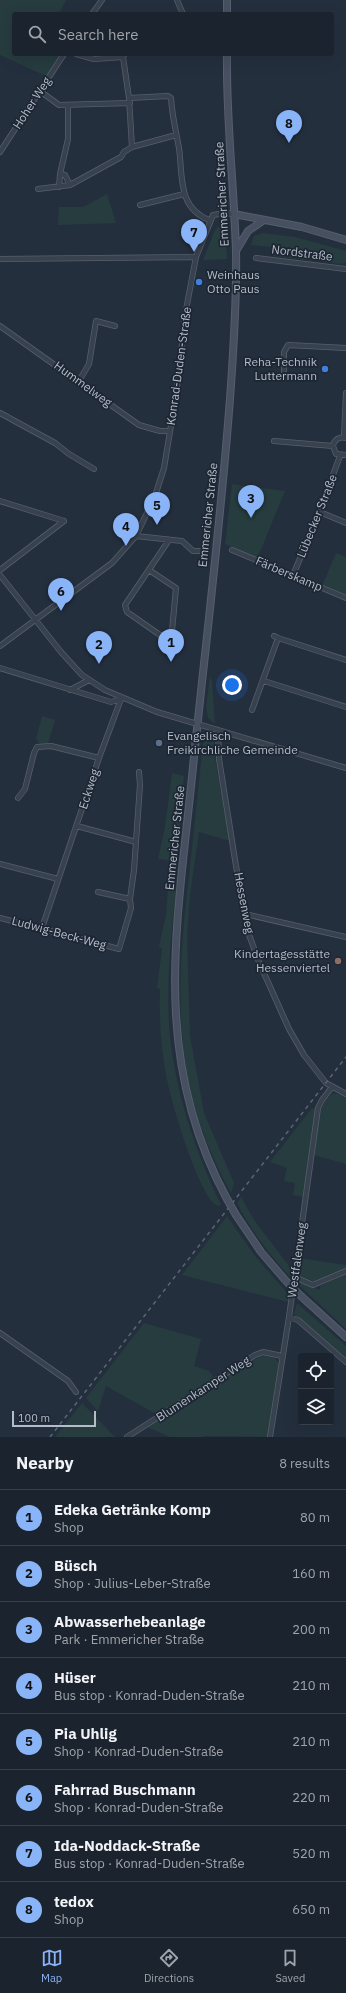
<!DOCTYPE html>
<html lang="en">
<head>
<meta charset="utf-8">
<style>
  :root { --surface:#1b232e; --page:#282f3a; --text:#f1f3f6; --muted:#a0a4aa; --line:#39404a; --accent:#8ab4f8 }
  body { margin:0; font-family:"IBM Plex Sans",sans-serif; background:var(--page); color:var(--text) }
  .controls { position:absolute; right:12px; bottom:12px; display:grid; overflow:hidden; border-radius:4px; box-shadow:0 4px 16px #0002 }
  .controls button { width:36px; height:36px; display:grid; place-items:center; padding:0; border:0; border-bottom:1px solid var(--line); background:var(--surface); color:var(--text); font:20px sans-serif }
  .scale { position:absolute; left:12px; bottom:10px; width:84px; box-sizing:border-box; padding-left:4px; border:2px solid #b4bcc9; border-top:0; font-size:11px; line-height:14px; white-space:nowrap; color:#b4bcc9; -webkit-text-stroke:3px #1d2633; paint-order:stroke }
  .you { position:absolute; left:232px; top:685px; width:14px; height:14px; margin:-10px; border:3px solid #fff; border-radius:50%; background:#1a73e8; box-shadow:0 0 0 6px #1a73e833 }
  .badge { display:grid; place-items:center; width:26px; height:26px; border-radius:50%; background:var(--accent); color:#111; font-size:13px; font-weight:700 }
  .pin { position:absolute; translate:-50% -33px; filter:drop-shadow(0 1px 2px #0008) }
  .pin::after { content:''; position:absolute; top:21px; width:14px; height:12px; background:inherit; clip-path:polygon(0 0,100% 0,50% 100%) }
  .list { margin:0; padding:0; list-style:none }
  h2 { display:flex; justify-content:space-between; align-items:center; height:52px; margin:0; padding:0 16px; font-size:17px }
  h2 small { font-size:13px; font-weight:400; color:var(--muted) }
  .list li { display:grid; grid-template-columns:26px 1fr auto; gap:12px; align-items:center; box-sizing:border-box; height:56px; padding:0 16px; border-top:1px solid var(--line) }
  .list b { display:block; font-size:15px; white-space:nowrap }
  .list p { margin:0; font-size:13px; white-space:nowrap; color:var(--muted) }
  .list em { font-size:13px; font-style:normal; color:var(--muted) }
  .icon { flex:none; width:22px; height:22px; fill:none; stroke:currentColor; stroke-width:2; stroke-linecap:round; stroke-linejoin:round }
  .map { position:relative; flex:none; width:346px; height:1437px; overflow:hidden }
  .search { position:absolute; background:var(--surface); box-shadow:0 4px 16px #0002; left:12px; right:12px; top:12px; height:44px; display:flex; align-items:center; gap:10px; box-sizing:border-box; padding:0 14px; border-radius:4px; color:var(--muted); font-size:15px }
  .sheet { height:500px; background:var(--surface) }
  nav { display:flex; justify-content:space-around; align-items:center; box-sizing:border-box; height:56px; border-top:1px solid var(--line); background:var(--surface); font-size:11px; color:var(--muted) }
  nav a { display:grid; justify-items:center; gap:2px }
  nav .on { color:var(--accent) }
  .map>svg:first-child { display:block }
  .green { fill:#263c3f }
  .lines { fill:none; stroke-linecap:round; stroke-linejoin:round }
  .street-casing { stroke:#565f6c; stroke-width:6 }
  .secondary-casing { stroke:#565f6c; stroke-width:8 }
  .street { stroke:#38414e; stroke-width:4.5 }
  .secondary { stroke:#465061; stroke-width:6 }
  .rail { stroke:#5a6575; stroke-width:1.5; stroke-dasharray:4 4; stroke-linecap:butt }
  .secondary-bridge-casing { stroke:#565f6c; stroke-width:8; stroke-linecap:butt }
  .secondary-bridge { stroke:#465061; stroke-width:6 }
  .shop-dot { fill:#3f7fe0; stroke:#1d2633; stroke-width:1.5 }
  .service-dot { fill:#5c6f8a; stroke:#1d2633; stroke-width:1.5 }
  .education-dot { fill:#8d6e63; stroke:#1d2633; stroke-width:1.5 }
  .labels { text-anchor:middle; stroke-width:3.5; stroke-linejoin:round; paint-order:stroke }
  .street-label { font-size:12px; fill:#b4bcc9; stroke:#1d2633 }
  .poi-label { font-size:12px; fill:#b4bcc9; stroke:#1d2633; text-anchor:start }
</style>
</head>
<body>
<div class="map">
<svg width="346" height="1437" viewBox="0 0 346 1437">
  <rect width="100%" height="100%" fill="#242f3e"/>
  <path class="green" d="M0,0H66L59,14H14V54H61L46,76L0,55Z
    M107,194L116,223L58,225L59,207H83Z
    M219,226L226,230L227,259L203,260L215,230Z
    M263,233L295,237L346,251V263L340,264L274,256L272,247L251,245L254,236Z
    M232,484L285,491L257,559L225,544Z
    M336,553L346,557V596L322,586Z
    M210,676L212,682L215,724L208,718L206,707Z
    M42,716L55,720L48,744H40L36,739Z
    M214,738L215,758L230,841L199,832L190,895L187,934L190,1036L204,1113L234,1183L231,1193C211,1157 196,1119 188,1078C175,1011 181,944 189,876C194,832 198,788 203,744L206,740Z
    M172,773L184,776L177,854L175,855L174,860L179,862C173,916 166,971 169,1025C174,1089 194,1148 221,1205L218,1206C199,1199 172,1103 167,1080C161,1051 159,1018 160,989L157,988L162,949L159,947L166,915L168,889H171L174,861L158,859L165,827Z
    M334,1093L346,1096V1164L314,1155C317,1135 315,1104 334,1093Z
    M312,1108L316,1109L303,1197L293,1195L295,1183L284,1181L287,1168L270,1162Z
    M241,1197L254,1220L292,1270L290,1277C269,1254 251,1230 237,1203Z
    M227,1216L255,1256L289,1295L288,1302L182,1275Z
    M299,1258L346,1265V1269L315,1282L296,1275Z
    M346,1274V1329L299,1285L302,1283L320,1290V1286Z
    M297,1303L346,1346V1358L294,1314Z
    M144,1323L201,1339L194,1366L209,1371L215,1379L158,1415L106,1386L98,1411L86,1398Z
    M262,1355L273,1357L279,1362L268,1437L204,1436L203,1437H170L147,1427Z
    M82,1403L115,1437H55Z"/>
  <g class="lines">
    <defs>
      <path id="street" d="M177,0L183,14
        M92,14L102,0
        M76,54L94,59L123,57
        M125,54L123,57L129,98L132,147L176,135
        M40,91L59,105L130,103
        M129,98L168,96L171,98C172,116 176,131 179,148C183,176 177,207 209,220
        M68,105V139L60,174L65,175L70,185L121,157L124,152L132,147
        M0,152L64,54
        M59,187L60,174
        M38,189L70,185
        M140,205L184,194
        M256,258L346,269
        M0,259L196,257
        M0,326L139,425L160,431H170
        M284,378V352L288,345L346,348
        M79,381L89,364L96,321L115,326
        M0,413L55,443L69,454L94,469
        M344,437L346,393
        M346,438C339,436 334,440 333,446L336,454L346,455
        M274,441L333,446
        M0,501L64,521
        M320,512L346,523
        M136,536L182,541L193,551H203
        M232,550L346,598
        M0,570L64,521
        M149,570L176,588L172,631L169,636L160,635L127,612L125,605L169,540
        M0,575L61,652L82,675L105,690L157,712L346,768
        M293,575L330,488V483L340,456
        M274,636L278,638L346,660
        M0,646L112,563L136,536L155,496L164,468L176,395L186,310L196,257L213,215L225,213L234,214
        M0,668L111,702L121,699
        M264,681L346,707
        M70,690L89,680
        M252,710L278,638
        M218,731L219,759L236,866L248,932L259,962L289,1029L304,1055L326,1083L346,1094
        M18,798L25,789L34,753L37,747L51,746L99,758
        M77,826L136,842
        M0,864L58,879
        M98,892L130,899
        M245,914L346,937
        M0,918L119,949L131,908L130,899L134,870L140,785L139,772
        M42,928L99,758L121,699
        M294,1277L313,1285L346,1271
        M289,1317L298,1320L346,1362
        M0,1333L68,1381L76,1392
        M127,1437L255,1355L263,1352L282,1356
        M270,1437L289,1317L318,1108L322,1100L332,1087"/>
      <path id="secondary" d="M227,14V0
        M227,54C226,120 234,186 236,251C237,296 234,341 231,385C222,513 206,640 193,767C178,921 149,1055 227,1199
        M234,214L302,227L346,240
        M236,251L248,231L264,220
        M236,1215L261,1252L286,1281
        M302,1297L346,1337"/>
    </defs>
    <use href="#street" class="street-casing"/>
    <use href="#secondary" class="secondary-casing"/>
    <use href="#street" class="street"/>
    <use href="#secondary" class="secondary"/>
    <path class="rail" d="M50,1437L346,1057"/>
    <defs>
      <path id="secondary-bridge" d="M227,1199L236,1215
        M286,1281L302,1297"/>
    </defs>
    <use href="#secondary-bridge" class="secondary-bridge-casing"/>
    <use href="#secondary-bridge" class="secondary-bridge"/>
  </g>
  <g class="shop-dot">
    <circle cx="199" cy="282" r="4"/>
    <circle cx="325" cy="369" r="4"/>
  </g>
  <circle class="service-dot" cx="159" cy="743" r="4"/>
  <circle class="education-dot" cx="338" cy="961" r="4"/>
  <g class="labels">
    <g class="street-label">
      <text transform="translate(32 103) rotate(-57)" y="4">Hoher Weg</text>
      <text transform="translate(222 194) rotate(-93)" y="4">Emmericher Straße</text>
      <text transform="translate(302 253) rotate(7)" y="4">Nordstraße</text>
      <text transform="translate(179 366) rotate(-82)" y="4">Konrad-Duden-Straße</text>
      <text transform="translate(83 384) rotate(36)" y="4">Hummelweg</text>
      <text transform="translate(208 515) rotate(-84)" y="4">Emmericher Straße</text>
      <text transform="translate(317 516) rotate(-68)" y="4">Lübecker Straße</text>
      <text transform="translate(289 574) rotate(23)" y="4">Färberskamp</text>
      <text transform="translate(89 789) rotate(-72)" y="4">Eckweg</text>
      <text transform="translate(175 838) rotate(-84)" y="4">Emmericher Straße</text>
      <text transform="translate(244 903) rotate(79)" y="4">Hessenweg</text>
      <text transform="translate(59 933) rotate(15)" y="4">Ludwig-Beck-Weg</text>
      <text transform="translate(297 1260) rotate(-82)" y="4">Westfalenweg</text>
      <text transform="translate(203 1389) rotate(-33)" y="4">Blumenkamper Weg</text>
    </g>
    <g class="poi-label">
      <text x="207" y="279">Weinhaus<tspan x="207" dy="14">Otto Paus</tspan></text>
      <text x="317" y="366" text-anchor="end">Reha-Technik<tspan x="317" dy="14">Luttermann</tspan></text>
      <text x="167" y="740">Evangelisch<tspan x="167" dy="14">Freikirchliche Gemeinde</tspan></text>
      <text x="330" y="958" text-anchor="end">Kindertagesstätte<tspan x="330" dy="14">Hessenviertel</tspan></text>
    </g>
  </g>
</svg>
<div class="controls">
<button><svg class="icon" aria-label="locate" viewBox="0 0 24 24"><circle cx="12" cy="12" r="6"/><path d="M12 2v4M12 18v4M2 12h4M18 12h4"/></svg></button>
<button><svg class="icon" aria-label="layers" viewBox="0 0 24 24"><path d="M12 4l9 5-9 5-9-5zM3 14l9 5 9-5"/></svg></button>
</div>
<div class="scale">100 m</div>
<div class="you"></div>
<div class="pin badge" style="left:171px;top:662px">1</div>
<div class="pin badge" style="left:99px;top:664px">2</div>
<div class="pin badge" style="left:251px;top:518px">3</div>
<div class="pin badge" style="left:126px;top:546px">4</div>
<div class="pin badge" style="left:157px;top:525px">5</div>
<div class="pin badge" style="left:61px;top:611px">6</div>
<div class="pin badge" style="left:194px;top:252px">7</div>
<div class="pin badge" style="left:289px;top:143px">8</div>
<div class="search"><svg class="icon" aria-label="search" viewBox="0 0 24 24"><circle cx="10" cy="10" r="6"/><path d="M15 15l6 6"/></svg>Search here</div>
</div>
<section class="sheet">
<h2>Nearby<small>8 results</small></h2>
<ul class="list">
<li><span class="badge">1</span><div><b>Edeka Getränke Komp</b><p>Shop</p></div><em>80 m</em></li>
<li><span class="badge">2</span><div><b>Büsch</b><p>Shop · Julius-Leber-Straße</p></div><em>160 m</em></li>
<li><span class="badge">3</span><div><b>Abwasserhebeanlage</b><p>Park · Emmericher Straße</p></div><em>200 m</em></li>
<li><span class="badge">4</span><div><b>Hüser</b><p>Bus stop · Konrad-Duden-Straße</p></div><em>210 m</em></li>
<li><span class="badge">5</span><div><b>Pia Uhlig</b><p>Shop · Konrad-Duden-Straße</p></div><em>210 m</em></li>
<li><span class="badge">6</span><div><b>Fahrrad Buschmann</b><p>Shop · Konrad-Duden-Straße</p></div><em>220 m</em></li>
<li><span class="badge">7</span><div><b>Ida-Noddack-Straße</b><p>Bus stop · Konrad-Duden-Straße</p></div><em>520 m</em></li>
<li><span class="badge">8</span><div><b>tedox</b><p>Shop</p></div><em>650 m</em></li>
</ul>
</section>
<nav>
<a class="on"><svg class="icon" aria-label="map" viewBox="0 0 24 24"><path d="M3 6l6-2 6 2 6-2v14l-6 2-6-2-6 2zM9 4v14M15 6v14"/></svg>Map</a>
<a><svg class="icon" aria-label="directions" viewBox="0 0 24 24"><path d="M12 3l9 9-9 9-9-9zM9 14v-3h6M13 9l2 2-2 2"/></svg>Directions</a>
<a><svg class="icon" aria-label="saved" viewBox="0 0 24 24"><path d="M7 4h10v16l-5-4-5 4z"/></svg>Saved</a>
</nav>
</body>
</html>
